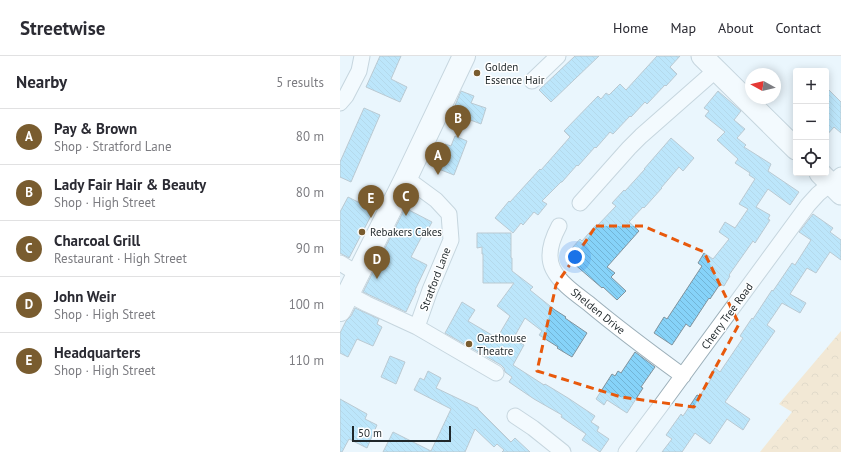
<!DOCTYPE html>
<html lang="en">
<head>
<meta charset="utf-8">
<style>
  :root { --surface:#fff; --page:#f7f7f7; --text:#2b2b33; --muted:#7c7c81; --line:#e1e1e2; --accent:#795c2f }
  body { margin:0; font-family:"PT Sans",sans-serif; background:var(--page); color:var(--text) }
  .controls { position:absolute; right:12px; top:12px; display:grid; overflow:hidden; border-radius:4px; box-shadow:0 2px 10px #0003 }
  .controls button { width:36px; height:36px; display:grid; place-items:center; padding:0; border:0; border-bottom:1px solid var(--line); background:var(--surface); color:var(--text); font:20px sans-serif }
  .compass { position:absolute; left:405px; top:12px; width:36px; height:36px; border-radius:50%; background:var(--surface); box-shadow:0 2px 10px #0003; rotate:278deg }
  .scale { position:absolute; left:12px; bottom:10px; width:99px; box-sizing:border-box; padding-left:4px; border:2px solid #1f272a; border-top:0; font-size:11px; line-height:14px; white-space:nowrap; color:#1f272a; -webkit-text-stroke:3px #fff; paint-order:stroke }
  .you { position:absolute; left:235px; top:201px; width:14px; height:14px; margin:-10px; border:3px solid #fff; border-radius:50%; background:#1a73e8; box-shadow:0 0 0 6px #1a73e833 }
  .badge { display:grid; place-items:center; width:26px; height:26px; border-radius:50%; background:var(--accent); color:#fff; font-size:13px; font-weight:700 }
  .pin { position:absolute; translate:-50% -33px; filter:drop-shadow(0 1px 2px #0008) }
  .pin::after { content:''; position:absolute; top:21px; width:14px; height:12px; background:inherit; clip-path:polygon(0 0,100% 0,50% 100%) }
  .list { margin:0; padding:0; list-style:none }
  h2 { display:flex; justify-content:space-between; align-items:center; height:52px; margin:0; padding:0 16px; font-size:17px }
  h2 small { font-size:13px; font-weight:400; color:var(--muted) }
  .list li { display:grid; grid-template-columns:26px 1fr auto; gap:12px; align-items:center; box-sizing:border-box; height:56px; padding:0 16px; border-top:1px solid var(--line) }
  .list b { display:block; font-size:15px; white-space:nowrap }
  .list p { margin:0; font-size:13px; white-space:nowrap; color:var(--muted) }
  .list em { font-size:13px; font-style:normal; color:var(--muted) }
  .icon { flex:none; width:22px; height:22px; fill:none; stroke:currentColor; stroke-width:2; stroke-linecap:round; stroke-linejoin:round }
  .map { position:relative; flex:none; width:501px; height:396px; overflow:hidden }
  header { display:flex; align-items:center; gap:24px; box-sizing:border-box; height:56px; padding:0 20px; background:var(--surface); border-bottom:1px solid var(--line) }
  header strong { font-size:19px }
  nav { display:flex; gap:22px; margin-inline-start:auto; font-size:14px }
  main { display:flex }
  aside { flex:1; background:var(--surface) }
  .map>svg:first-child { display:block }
  .park { fill:url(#park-crowns) }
  .building { fill:url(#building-back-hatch); stroke:#81939d }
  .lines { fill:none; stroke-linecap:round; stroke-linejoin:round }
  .street-casing { stroke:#9cafb9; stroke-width:17 }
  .secondary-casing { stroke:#9cafb9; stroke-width:23 }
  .primary-casing { stroke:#9cafb9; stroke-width:24 }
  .street { stroke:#fff; stroke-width:15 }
  .secondary { stroke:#fff; stroke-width:21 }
  .primary { stroke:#fff; stroke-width:22 }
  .marked { fill:none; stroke:#e8590c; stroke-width:3; stroke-dasharray:8 5; stroke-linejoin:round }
  .poi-dot { fill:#795c2f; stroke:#fff; stroke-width:1.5 }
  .labels { text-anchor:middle; stroke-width:3; stroke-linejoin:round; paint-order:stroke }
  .poi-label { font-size:11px; fill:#1f272a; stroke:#fff; text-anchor:start }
  .street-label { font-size:11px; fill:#1f272a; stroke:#fff }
</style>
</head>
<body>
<header>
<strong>Streetwise</strong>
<nav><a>Home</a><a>Map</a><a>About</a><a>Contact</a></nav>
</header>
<main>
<aside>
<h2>Nearby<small>5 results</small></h2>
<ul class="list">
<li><span class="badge">A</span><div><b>Pay &amp; Brown</b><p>Shop · Stratford Lane</p></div><em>80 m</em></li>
<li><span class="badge">B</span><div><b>Lady Fair Hair &amp; Beauty</b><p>Shop · High Street</p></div><em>80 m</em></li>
<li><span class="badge">C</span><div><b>Charcoal Grill</b><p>Restaurant · High Street</p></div><em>90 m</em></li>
<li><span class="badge">D</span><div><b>John Weir</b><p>Shop · High Street</p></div><em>100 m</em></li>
<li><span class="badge">E</span><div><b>Headquarters</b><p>Shop · High Street</p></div><em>110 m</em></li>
</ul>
</aside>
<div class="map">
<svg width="501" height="396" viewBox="0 0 501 396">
  <defs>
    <pattern id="park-crowns" width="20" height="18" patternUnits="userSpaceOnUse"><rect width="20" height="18" fill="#fcd8a4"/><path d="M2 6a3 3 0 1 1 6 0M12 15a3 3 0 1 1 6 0" fill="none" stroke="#d8b98d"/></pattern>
    <pattern id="building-back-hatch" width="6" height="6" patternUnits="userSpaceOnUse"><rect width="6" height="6" fill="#86d3f9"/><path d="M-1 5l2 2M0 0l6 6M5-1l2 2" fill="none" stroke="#73b5d6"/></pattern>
  </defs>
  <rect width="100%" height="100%" fill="#eaf6fd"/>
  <path class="park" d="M501,275V396H420L452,356L439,348Z"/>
  <path class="building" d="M40,0H61L51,23L67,31L60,46L26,31Z
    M235,0H259L211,46L199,34Z
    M317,0H340L330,11L337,18L326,30L325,29L307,48L305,46L291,61L290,60L273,78L270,76L256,92L255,91L238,110L237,109L222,126H221L202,145L207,148L198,159L194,156L183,169L181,167L173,177L155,162L169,145L170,146L200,113L201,114L230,81L224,75L258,40L261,43L266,37L269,39L280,28L286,34Z
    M486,31L501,46V77L494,71L486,80Z
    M121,35L134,40L131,47L146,52L141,68L112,57Z
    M378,35L401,55L394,64L405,73L397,82L406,89L404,91L431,108L428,115L459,136L450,149L428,133L416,151L430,159L428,163L430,164L415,187L413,185L389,219L390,220L384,230L380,228L370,243L369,242L350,271L346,268L332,289L314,277L324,261L327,263L362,210L358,207L364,197L373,203L389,183L379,176L385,166L395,172L408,153L399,148L415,123L409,119L410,117L395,107L398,103L377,84L385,76L365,60L369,55L364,52Z
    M24,52L40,59L11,126L0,121V106Z
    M115,80L127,85L114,119L96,112L105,88L111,90Z
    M331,82L354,102L343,115L339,111L321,132H322L304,152L303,151L289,166L299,175L267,211L275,217L271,221L286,235L277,244L263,231L262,232L225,200L240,183L242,185L256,169L257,170L276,150L272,147L284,134L285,135L305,113H304Z
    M8,141L34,154L9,202L0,197V156Z
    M65,152L92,166L84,181L82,180L71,201L87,209L75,234L76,235L66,256L23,236Z
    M473,158L493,172L490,176L501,184V204L490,196L476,217L467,212L450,238L466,247L460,257L442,247L427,269L435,275L385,346L410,363L403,374L387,363L370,388L355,377L342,396H322L332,383L326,379L341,358L343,360L357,339L360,340L371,323L369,322L375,312L380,316L403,282L400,280L412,262L413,263L432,234L433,235L452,207L455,209L471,184L459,176Z
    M137,177H171V202H172V215L193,231L190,234L215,254L226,261L225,262L247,277L232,301L217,292L218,291L199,279L202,275L185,262L173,283L184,289L173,309L204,329L205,328L228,342L255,360L251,366L259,371L257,375L269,383L260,396L242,384L246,378L221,361L222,359L194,343L169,326L172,321L165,316L164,312L161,309L105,277L122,246L135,254L128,265L157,282L170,260L157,250L174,227H143V198H142V191L137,192Z
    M15,252L39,263L37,268L42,271L33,290L17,283L8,301L0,297V277L6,265L11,260Z
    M295,296L315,311L301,331L303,332L287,357L267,344L264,349L256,343L272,318L275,320L278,315L281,317Z
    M50,300L65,306L56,328L41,321Z
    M88,315L101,322L96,332L138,352V353L171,386L175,382L190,396H162L164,394L157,388L154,391L135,373L125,396H43L53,376L91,395L111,353L74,334L80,322L84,324Z
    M0,343L27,358L25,363L37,369L27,392L9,383L2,396H0Z"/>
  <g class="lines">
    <defs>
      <path id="street" d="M192,25L218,0
        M0,47L6,40L19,15L22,0
        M66,122L96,144L109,158L111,184L90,234L77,271
        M240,147L289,92L301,80L376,14
        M219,170C212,183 206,199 213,213C220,227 236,238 248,247C279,273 310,296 343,320
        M0,207L18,218
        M8,238L27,248L77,271L156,317
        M175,360L193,372L223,396
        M286,396L319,352L468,149L478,138L501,119"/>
      <path id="secondary" d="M362,0L456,93
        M480,117L501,138"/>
      <path id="primary" d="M0,254L66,122L124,0"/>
    </defs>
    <use href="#street" class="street-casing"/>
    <use href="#secondary" class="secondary-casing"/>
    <use href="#primary" class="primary-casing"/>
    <use href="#street" class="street"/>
    <use href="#secondary" class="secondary"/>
    <use href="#primary" class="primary"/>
  </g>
  <path d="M0 0H501V396H0ZM256,170H303L364,196L399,268L354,351L281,341L197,315L216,229Z" fill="#eaf6fd" fill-opacity=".55" fill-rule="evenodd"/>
  <path class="marked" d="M256,170H303L364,196L399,268L354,351L281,341L197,315L216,229Z"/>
  <g class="poi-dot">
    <circle cx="137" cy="17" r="4"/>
    <circle cx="22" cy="176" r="4"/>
    <circle cx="129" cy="288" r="4"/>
  </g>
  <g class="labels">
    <g class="poi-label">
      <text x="145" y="15">Golden<tspan x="145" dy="13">Essence Hair</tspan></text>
      <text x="30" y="180">Rebakers Cakes</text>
      <text x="137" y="286">Oasthouse<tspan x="137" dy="13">Theatre</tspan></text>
    </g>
    <g class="street-label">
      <text transform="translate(95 223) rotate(-69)" y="4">Stratford Lane</text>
      <text transform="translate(258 255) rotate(39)" y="4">Shelden Drive</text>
      <text transform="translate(387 260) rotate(-54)" y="4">Cherry Tree Road</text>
    </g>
  </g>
</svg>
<div class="controls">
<button>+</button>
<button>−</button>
<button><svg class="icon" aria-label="locate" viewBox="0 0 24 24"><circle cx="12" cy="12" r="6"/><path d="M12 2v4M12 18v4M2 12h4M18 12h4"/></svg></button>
</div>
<svg class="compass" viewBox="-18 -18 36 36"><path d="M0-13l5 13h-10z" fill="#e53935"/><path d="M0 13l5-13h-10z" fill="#7c7c81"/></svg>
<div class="scale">50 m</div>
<div class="you"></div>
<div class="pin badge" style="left:98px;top:119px">A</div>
<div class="pin badge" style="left:118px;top:82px">B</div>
<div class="pin badge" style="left:66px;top:160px">C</div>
<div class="pin badge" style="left:37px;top:223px">D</div>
<div class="pin badge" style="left:31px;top:162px">E</div>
</div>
</main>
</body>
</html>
